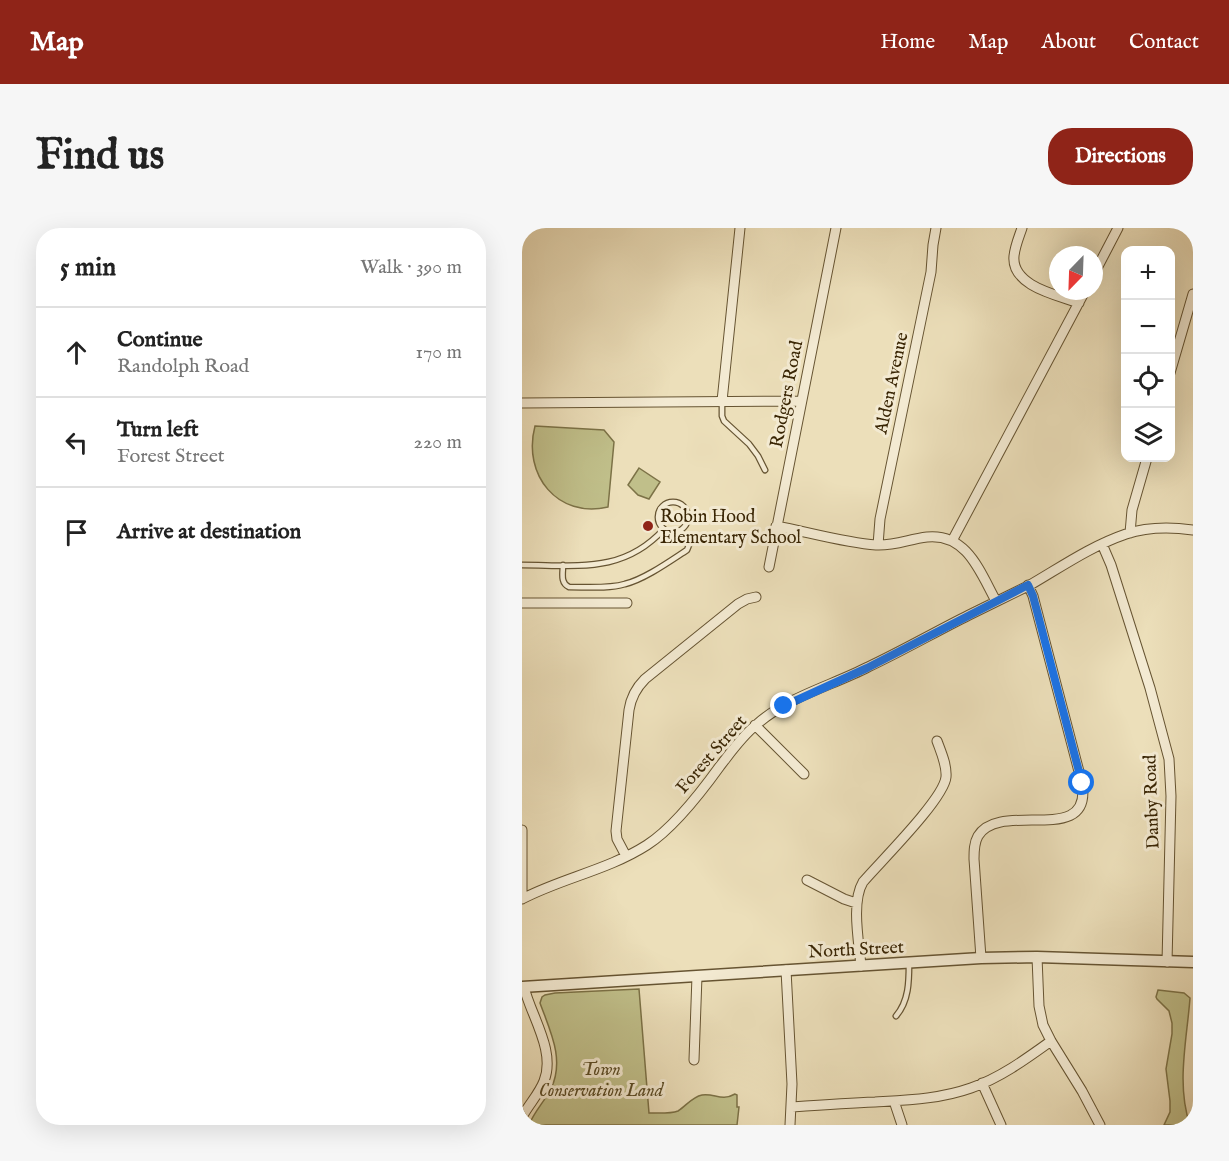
<!DOCTYPE html>
<html lang="en">
<head>
<meta charset="utf-8">
<style>
  :root { --surface:#fff; --page:#f6f6f6; --text:#222; --muted:#767676; --line:#e0e0e0; --accent:#8f2418 }
  body { margin:0; font-family:"IM FELL English",serif; background:var(--page); color:var(--text) }
  .controls { position:absolute; right:18px; top:18px; display:grid; overflow:hidden; border-radius:12px; box-shadow:0 6px 24px #0002 }
  .controls button { width:54px; height:54px; display:grid; place-items:center; padding:0; border:0; border-bottom:2px solid var(--line); background:var(--surface); color:var(--text); font:30px sans-serif }
  .compass { position:absolute; left:527px; top:18px; width:54px; height:54px; border-radius:50%; background:var(--surface); box-shadow:0 6px 24px #0002; rotate:203deg }
  .stop { position:absolute; width:18px; height:18px; margin:-14px; border:4px solid #1a73e8; border-radius:50%; background:#fff }
  .stop.end { background:#1a73e8; border-color:#fff; box-shadow:0 2px 6px #0008 }
  .list { margin:0; padding:0; list-style:none }
  h2 { display:flex; justify-content:space-between; align-items:center; height:78px; margin:0; padding:0 24px; font-size:26px }
  h2 small { font-size:20px; font-weight:400; color:var(--muted) }
  .list li { display:grid; grid-template-columns:39px 1fr auto; gap:18px; align-items:center; box-sizing:border-box; height:90px; padding:0 24px; border-top:2px solid var(--line) }
  .list b { display:block; font-size:22px; white-space:nowrap }
  .list p { margin:0; font-size:20px; white-space:nowrap; color:var(--muted) }
  .list em { font-size:20px; font-style:normal; color:var(--muted) }
  .icon { flex:none; width:33px; height:33px; fill:none; stroke:currentColor; stroke-width:2; stroke-linecap:round; stroke-linejoin:round }
  .map { position:relative; flex:none; width:671px; height:897px; overflow:hidden; border-radius:24px }
  header { display:flex; align-items:center; gap:36px; box-sizing:border-box; height:84px; padding:0 30px; background:var(--accent); color:#fff }
  header strong { font-size:28px }
  nav { display:flex; gap:33px; margin-inline-start:auto; font-size:21px }
  .intro { display:flex; align-items:center; justify-content:space-between; box-sizing:border-box; height:144px; padding:0 36px }
  h1 { margin:0; font-size:42px }
  .button { padding:15px 27px; border-radius:24px; background:var(--accent); color:#fff; font-size:21px; font-weight:700 }
  main { display:flex; gap:36px; padding:0 36px }
  aside { flex:1; background:var(--surface); border-radius:24px; box-shadow:0 6px 24px #0002 }
  .map>svg:first-child { display:block }
  .green { fill:#c0bf8a; stroke:#7c7247; stroke-width:1.5 }
  .lines { fill:none; stroke-linecap:round; stroke-linejoin:round }
  .service-casing { stroke:#665432; stroke-width:7 }
  .minor-casing { stroke:#665432; stroke-width:11 }
  .tertiary-casing { stroke:#665432; stroke-width:13 }
  .service { stroke:#f3ead2; stroke-width:4.5 }
  .minor { stroke:#f3ead2; stroke-width:9 }
  .tertiary { stroke:#f3ead2; stroke-width:10 }
  .route { stroke:#1a73e8; stroke-width:8 }
  .poi-dot { fill:#8f2418; stroke:#f3ead2; stroke-width:2 }
  .labels { text-anchor:middle; stroke-width:6; stroke-linejoin:round; paint-order:stroke }
  .street-label { font-size:18px; fill:#392504; stroke:#f3ead2 }
  .poi-label { font-size:18px; fill:#392504; stroke:#f3ead2; text-anchor:start }
  .park-label { font-size:18px; font-style:italic; fill:#5b4c26; stroke:#f3ead2 }
</style>
</head>
<body>
<header>
<strong>Map</strong>
<nav><a>Home</a><a>Map</a><a>About</a><a>Contact</a></nav>
</header>
<div class="intro"><h1>Find us</h1><a class="button">Directions</a></div>
<main>
<aside>
<h2>5 min<small>Walk · 390 m</small></h2>
<ul class="list">
<li><svg class="icon" aria-label="ahead" viewBox="0 0 24 24"><path d="M12 20V5M6 11l6-6 6 6"/></svg><div><b>Continue</b><p>Randolph Road</p></div><em>170 m</em></li>
<li><svg class="icon" aria-label="left" viewBox="0 0 24 24"><path d="M17 20v-9H6M10 6l-5 5 5 5"/></svg><div><b>Turn left</b><p>Forest Street</p></div><em>220 m</em></li>
<li><svg class="icon" aria-label="arrive" viewBox="0 0 24 24"><path d="M6 21V4h12l-3 4 3 4H6"/></svg><div><b>Arrive at destination</b></div></li>
</ul>
</aside>
<div class="map">
<svg width="671" height="897" viewBox="0 0 671 897">
  <rect width="100%" height="100%" fill="#ecdfba"/>
  <filter id="stains"><feTurbulence type="fractalNoise" baseFrequency=".00333" numOctaves="4"/><feColorMatrix values="0 0 0 0 .2 0 0 0 0 .09 0 0 0 0 .02 0 0 0 .5 -.17"/></filter>
  <radialGradient id="worn" r=".72"><stop offset=".6" stop-color="#630" stop-opacity="0"/><stop offset="1" stop-color="#630" stop-opacity=".3"/></radialGradient>
  <path class="green" d="M13,198L82,202L92,214L86,279C36,291 0,247 13,198Z
    M117,240L138,254L127,271L116,267L106,257Z
    M117,761L127,885C135,885 148,886 156,883C164,878 170,869 180,867C193,865 199,874 213,866L215,867V879H217L215,897H7C12,884 22,874 29,861C43,831 28,803 18,775L20,769L23,767L33,765Z
    M636,762L662,765L668,770C665,811 654,857 668,897H642L648,884V873L644,841L650,806V795L647,783L635,771L634,769Z"/>
  <g class="lines">
    <defs>
      <path id="service" d="M200,173V188L202,193L227,216L236,228L243,242
        M136 289a15 15 0 1 1 30 0a15 15 0 1 1-30 0Z
        M0,337C55,337 101,346 142,301
        M41,337C41,345 38,355 47,359C65,359 86,361 103,356C123,351 148,333 165,322L167,317L157,303
        M374,788C387,773 387,753 387,735"/>
      <path id="minor" d="M500,0C497,9 493,18 492,28C489,58 535,67 557,75
        M0,5V0
        M572,46L596,0
        M648,145L671,66
        M200,173L218,0
        M0,175L279,173
        M254,298C286,304 323,315 354,317C373,318 387,311 405,309C445,305 458,344 474,373
        M608,305L610,282L625,230
        M430,313L563,63
        M580,316L589,337L628,460L647,531L649,568L645,734
        M356,317L358,291L409,44L411,17L414,0
        M247,339L314,0
        M0,375H105
        M233,497L282,546
        M0,602V671
        M104,628L95,611L94,603L107,482C109,469 114,460 123,451L216,376L225,371L234,369
        M285,652L322,671L334,675
        M0,671C40,650 86,642 125,617C150,601 180,563 198,538C209,524 220,508 234,497C265,469 309,458 346,439C380,423 413,404 447,387C467,377 488,367 508,357C539,339 569,318 604,306C625,299 649,299 671,302
        M515,729L517,778L521,797L529,813L560,863L578,897
        M459,730L452,631C452,623 452,615 456,608C478,571 571,620 560,555L511,368L506,357
        M339,738C337,714 329,674 341,654C358,634 422,571 424,549C425,537 419,524 415,513
        M264,742L270,856L268,897
        M172,832L175,748
        M460,855L479,897
        M372,873L380,897
        M270,879C298,877 326,875 353,874C386,872 418,871 449,860C478,850 504,831 529,813
        M0,889C7,876 17,866 22,853C34,823 9,788 2,759"/>
      <path id="tertiary" d="M0,759L459,730L515,729L671,734"/>
    </defs>
    <use href="#service" class="service-casing"/>
    <use href="#minor" class="minor-casing"/>
    <use href="#tertiary" class="tertiary-casing"/>
    <use href="#service" class="service"/>
    <use href="#minor" class="minor"/>
    <use href="#tertiary" class="tertiary"/>
  </g>
  <g class="lines">
    <path class="route" d="M262,478L345,440L506,357L511,368L560,555"/>
  </g>
  <circle class="poi-dot" cx="126" cy="298" r="6"/>
  <g class="labels">
    <g class="street-label">
      <text transform="translate(369 155) rotate(-78)" y="6">Alden Avenue</text>
      <text transform="translate(264 166) rotate(-79)" y="6">Rodgers Road</text>
      <text transform="translate(189 526) rotate(-49)" y="6">Forest Street</text>
      <text transform="translate(629 574) rotate(-92)" y="6">Danby Road</text>
      <text transform="translate(334 721) rotate(-3)" y="6">North Street</text>
    </g>
    <g class="poi-label">
      <text x="138" y="294">Robin Hood<tspan x="138" dy="21">Elementary School</tspan></text>
    </g>
    <g class="park-label">
      <text x="79" y="847">Town<tspan x="79" dy="21">Conservation Land</tspan></text>
    </g>
  </g>
  <rect width="100%" height="100%" filter="url(#stains)"/>
  <rect width="100%" height="100%" fill="url(#worn)"/>
</svg>
<div class="controls">
<button>+</button>
<button>−</button>
<button><svg class="icon" aria-label="locate" viewBox="0 0 24 24"><circle cx="12" cy="12" r="6"/><path d="M12 2v4M12 18v4M2 12h4M18 12h4"/></svg></button>
<button><svg class="icon" aria-label="layers" viewBox="0 0 24 24"><path d="M12 4l9 5-9 5-9-5zM3 14l9 5 9-5"/></svg></button>
</div>
<svg class="compass" viewBox="-18 -18 36 36"><path d="M0-13l5 13h-10z" fill="#e53935"/><path d="M0 13l5-13h-10z" fill="#767676"/></svg>
<div class="stop" style="left:560px;top:555px"></div>
<div class="stop end" style="left:262px;top:478px"></div>
</div>
</main>
</body>
</html>
